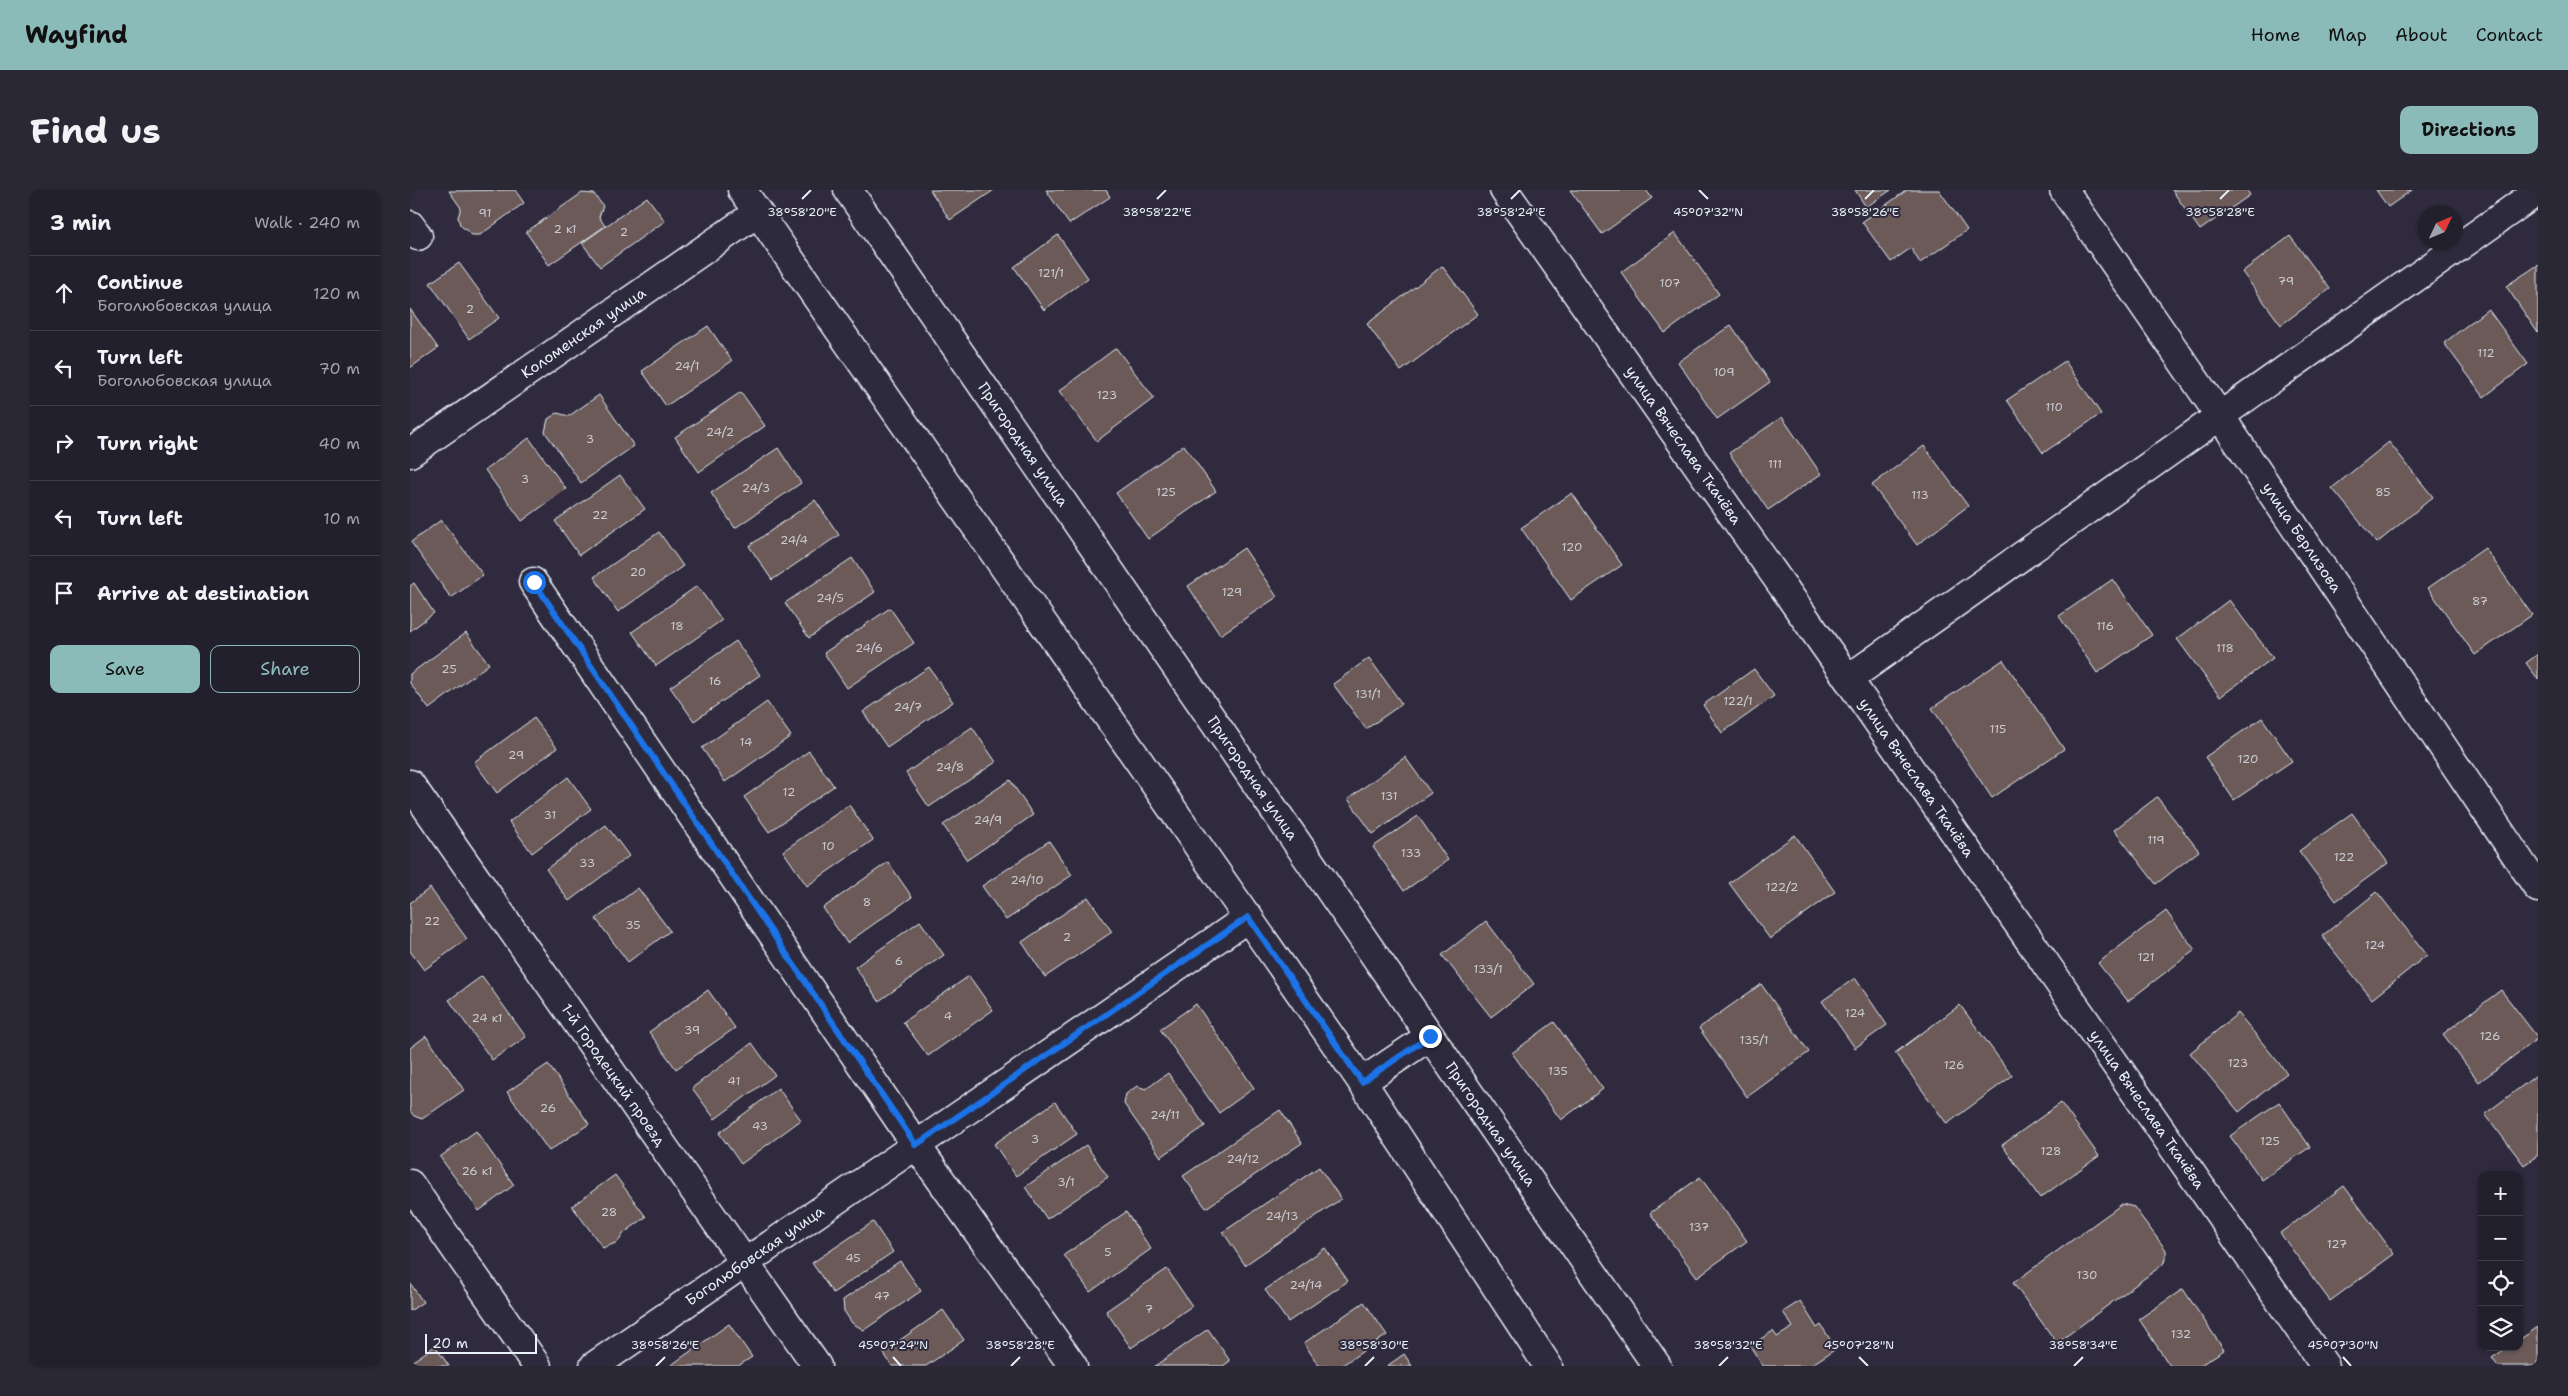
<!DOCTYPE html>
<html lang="en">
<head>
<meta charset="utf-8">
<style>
  :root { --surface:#23202e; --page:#2b2836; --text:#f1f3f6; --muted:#a3a3aa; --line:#403e4a; --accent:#8bbbb9 }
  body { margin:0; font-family:"Shantell Sans",sans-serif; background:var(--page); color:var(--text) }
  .controls { position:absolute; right:15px; bottom:15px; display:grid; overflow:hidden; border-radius:10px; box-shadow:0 1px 4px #0004 }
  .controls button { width:45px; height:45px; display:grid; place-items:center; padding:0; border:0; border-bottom:1px solid var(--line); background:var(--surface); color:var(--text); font:25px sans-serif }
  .compass { position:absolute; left:2008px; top:15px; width:45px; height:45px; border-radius:50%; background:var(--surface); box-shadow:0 1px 4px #0004; rotate:46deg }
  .scale { position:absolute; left:15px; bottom:12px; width:112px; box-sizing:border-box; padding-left:5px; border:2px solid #e8f1f8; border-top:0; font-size:14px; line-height:18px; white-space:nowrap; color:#e8f1f8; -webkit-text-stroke:4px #2f2a3d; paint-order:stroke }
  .stop { position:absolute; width:15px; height:15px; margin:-11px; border:4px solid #1a73e8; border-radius:50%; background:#fff }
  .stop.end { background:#1a73e8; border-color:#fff; box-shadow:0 1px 5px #0008 }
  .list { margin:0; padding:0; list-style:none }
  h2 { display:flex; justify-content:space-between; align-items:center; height:65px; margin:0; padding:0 20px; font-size:21px }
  h2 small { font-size:16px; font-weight:400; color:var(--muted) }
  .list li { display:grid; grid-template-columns:32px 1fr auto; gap:15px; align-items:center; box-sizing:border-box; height:75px; padding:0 20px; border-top:1px solid var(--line) }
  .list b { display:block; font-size:19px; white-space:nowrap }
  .list p { margin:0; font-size:16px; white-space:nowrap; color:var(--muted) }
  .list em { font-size:16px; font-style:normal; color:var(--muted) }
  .actions { display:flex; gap:10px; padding:15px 20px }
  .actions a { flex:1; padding:11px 0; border:1px solid var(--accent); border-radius:10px; text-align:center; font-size:18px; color:var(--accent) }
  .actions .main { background:var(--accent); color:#111 }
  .icon { flex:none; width:28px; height:28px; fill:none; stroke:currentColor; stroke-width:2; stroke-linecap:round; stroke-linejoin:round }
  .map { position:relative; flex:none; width:2128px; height:1176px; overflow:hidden; border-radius:10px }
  header { display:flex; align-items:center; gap:30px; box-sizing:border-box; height:70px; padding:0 25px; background:var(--accent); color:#111 }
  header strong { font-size:24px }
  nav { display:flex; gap:28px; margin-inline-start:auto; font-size:18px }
  .intro { display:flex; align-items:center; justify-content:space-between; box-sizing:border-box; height:120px; padding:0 30px }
  h1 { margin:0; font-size:35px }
  .button { padding:12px 22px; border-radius:10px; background:var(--accent); color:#111; font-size:18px; font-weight:700 }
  main { display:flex; gap:30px; padding:0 30px }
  aside { flex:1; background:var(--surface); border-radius:10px; box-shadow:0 1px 4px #0004 }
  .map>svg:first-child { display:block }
  .building { fill:#6c5a59; stroke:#e8f1f8 }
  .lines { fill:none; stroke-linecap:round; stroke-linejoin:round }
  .minor-casing { stroke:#e8f1f8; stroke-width:31 }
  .minor { stroke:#2f2a3d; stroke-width:28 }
  .route { stroke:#1a73e8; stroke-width:6 }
  .ticks { fill:none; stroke:#e8f1f8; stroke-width:2 }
  .labels { text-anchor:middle; stroke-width:4; stroke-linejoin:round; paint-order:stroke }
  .number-label { font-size:12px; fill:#c9cbd0 }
  .street-label { font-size:15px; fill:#e8f1f8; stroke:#2f2a3d }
  .ticks-label { font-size:12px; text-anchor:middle; fill:#e8f1f8; stroke:#2f2a3d; stroke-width:4; stroke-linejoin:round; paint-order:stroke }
</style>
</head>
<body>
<header>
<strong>Wayfind</strong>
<nav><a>Home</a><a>Map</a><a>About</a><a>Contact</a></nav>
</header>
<div class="intro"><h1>Find us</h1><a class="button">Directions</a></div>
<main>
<aside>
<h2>3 min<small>Walk · 240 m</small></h2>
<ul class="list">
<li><svg class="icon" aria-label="ahead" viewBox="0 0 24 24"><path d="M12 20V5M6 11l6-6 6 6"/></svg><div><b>Continue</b><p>Боголюбовская улица</p></div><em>120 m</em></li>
<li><svg class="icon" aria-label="left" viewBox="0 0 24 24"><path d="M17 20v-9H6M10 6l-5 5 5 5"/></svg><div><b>Turn left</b><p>Боголюбовская улица</p></div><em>70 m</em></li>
<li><svg class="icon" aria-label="right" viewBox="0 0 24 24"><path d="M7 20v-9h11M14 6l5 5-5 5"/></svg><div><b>Turn right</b></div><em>40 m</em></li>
<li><svg class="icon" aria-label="left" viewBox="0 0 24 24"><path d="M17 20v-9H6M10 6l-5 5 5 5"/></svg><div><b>Turn left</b></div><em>10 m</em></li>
<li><svg class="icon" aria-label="arrive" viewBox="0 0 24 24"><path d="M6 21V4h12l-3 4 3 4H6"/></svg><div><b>Arrive at destination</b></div></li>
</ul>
<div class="actions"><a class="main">Save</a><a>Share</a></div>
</aside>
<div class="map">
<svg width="2128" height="1176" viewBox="0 0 2128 1176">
  <rect width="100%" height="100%" fill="#2f2a3d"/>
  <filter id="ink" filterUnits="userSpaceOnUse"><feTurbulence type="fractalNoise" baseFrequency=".02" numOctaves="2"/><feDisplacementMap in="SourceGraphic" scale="10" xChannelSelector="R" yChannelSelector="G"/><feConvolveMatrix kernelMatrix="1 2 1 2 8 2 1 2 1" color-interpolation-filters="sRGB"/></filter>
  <g filter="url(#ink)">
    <path class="building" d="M105,0L114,13L70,45H62L50,35L48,27L51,18L39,1Z
      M520,0H584L540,30Z
      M636,0H696L700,7L659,34Z
      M1160,0H1236L1242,8L1192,44Z
      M1445,0H1481L1456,17Z
      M1497,0H1529L1557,40L1510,73L1501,58L1481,72L1452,32Z
      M1762,0H1837L1840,5L1790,40Z
      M1966,0H2002L1978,17Z
      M172,3L184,4L193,16L189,27L195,36L139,75L116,42Z
      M237,7L255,31L190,77L172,53Z
      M1265,43L1309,104L1255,143L1211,82Z
      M648,45L678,88L634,120L604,77Z
      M1880,46L1920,99L1871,135L1832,82Z
      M49,73L89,128L59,149L20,93Z
      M2128,75V143L2096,96Z
      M1032,76L1068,124L991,181L957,134Z
      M0,119L28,158L0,178Z
      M2078,119L2118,174L2074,207L2034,153Z
      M1321,135L1360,192L1307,229L1268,172Z
      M298,136L322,171L256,216L232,181Z
      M706,158L744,208L687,251L649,201Z
      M1655,171L1691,224L1633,263L1597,210Z
      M331,202L355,236L289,282L265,247Z
      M189,205L224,256L171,293L135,242L138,229L147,223L159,226Z
      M1372,227L1411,284L1358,320L1319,263Z
      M119,248L156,299L112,331L75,280Z
      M1979,252L2023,307L1967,353L1922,298Z
      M774,255L806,301L738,349L706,303Z
      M1514,256L1558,316L1507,355L1462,295Z
      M368,258L391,293L325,338L301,303Z
      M210,285L235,319L169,365L145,331Z
      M1162,303L1212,375L1161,410L1111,338Z
      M405,310L429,345L362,390L339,356Z
      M31,330L73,385L41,408L1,352Z
      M249,342L273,376L208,422L184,387Z
      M834,358L867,407L810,445L778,396Z
      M2075,358L2122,425L2065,465L2018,398Z
      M442,368L465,402L399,448L375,413Z
      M1703,389L1742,445L1687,483L1649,426Z
      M4,393L24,423L0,441V396Z
      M287,396L312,430L246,476L222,442Z
      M1819,410L1863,468L1810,507L1767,449Z
      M480,418L504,453L437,498L414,463Z
      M56,443L79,474L19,519L0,493V484Z
      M326,451L350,485L284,531L260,497Z
      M2128,464V489L2116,473Z
      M959,468L992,514L956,539L923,494Z
      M1593,470L1654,559L1582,608L1522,518Z
      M519,477L543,512L477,557L453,522Z
      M1344,479L1364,506L1312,543L1293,515Z
      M357,512L381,546L315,592L292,558Z
      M124,528L147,558L87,603L64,572Z
      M1852,528L1882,571L1824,610L1795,567Z
      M562,537L586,572L519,617L496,583Z
      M399,561L424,596L359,642L334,607Z
      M995,567L1021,603L963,644L938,609Z
      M158,587L181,619L122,663L99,632Z
      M600,590L623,625L557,670L533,635Z
      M1747,607L1789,661L1746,694L1704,640Z
      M439,615L463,650L397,696L373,661Z
      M1942,623L1978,673L1926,711L1889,661Z
      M1008,626L1038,670L994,701L963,657Z
      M196,635L219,666L159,711L136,679Z
      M1385,645L1425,702L1360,749L1319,693Z
      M639,651L662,685L596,730L572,696Z
      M478,672L502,707L437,753L413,718Z
      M20,698L57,749L14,780L0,761V713Z
      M228,698L260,741L218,772L186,729Z
      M1967,702L2017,765L1962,809L1912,746Z
      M678,707L702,742L635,787L612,752Z
      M1756,721L1785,760L1718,811L1688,773Z
      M510,731L534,765L469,811L445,777Z
      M1076,731L1124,794L1081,827L1032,765Z
      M72,786L116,847L82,870L39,810Z
      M559,786L583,820L518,866L493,832Z
      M1445,788L1477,835L1445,858L1412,811Z
      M1351,794L1399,862L1337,907L1289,838Z
      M298,800L325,838L266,879L239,842Z
      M2091,800L2128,848L2069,892L2033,844Z
      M786,814L844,898L809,923L750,839Z
      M1550,815L1602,886L1537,934L1485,863Z
      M1828,823L1877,883L1829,922L1780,863Z
      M1144,832L1193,899L1151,930L1102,863Z
      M16,846L54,900L12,929L4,926L0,921V858Z
      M342,853L365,885L305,929L282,898Z
      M138,874L179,934L139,961L97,902Z
      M758,883L795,936L751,967L714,914L716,904L727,896L736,899Z
      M2128,884V965L2114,975L2075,924Z
      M368,898L391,930L331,974L309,943Z
      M645,912L667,944L606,986L584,954Z
      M1869,912L1900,957L1852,990L1820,946Z
      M1651,913L1689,966L1630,1008L1592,955Z
      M870,920L892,953L796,1018L773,986Z
      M66,941L104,995L69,1021L30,967Z
      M676,955L698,987L637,1029L615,997Z
      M909,977L931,1009L835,1075L813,1042Z
      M205,985L236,1027L214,1043L208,1052L193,1058L162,1016Z
      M1290,987L1337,1051L1287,1087L1240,1023Z
      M1934,996L1984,1064L1920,1111L1870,1043Z
      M1712,1014L1724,1017L1756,1060V1070L1751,1076L1647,1153L1603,1093Z
      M716,1022L741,1059L680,1102L654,1065Z
      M463,1032L483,1062L423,1103L402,1073Z
      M915,1058L938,1091L878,1132L855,1100Z
      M490,1071L511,1101L454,1140L442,1133L434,1121L433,1110Z
      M757,1079L782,1116L721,1158L696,1121Z
      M0,1093L13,1112L0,1121Z
      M1773,1099L1814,1160L1789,1176H1760L1729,1129Z
      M1390,1111L1407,1138L1411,1135L1426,1159L1399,1176H1353L1340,1156L1363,1141L1367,1147L1383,1137L1373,1122Z
      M954,1112L977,1145L931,1176H909L894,1153Z
      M533,1120L554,1150L516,1176H482L473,1162Z
      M319,1134L342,1167L328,1176H260Z
      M2128,1137V1176H2088L2082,1168L2098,1157H2109V1150Z
      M798,1139L820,1171L813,1176H745Z
      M25,1156L39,1176H0V1173Z
      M994,1164L1002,1176H977Z"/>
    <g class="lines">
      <defs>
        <g id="minor">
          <path d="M332,0L952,892L1138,1176"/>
          <path id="s1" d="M438,0L1247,1176"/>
          <path id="s2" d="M1094,0L1438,489L1915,1176"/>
          <path id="s3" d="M1654,0L1810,226L2128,698"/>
          <path d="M0,35L8,46"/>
          <path id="s4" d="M0,263L347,23"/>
          <path d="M123,392L506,955L663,1176"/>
          <path d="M1438,489L2128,1"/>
          <path id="s5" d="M0,594L407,1176"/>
          <path d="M952,892L1020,846"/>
          <path d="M0,994L127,1176"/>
          <path id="s6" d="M184,1176L839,727"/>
        </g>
      </defs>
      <use href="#minor" class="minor-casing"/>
      <use href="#minor" class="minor"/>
    </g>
  </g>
  <g class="lines" filter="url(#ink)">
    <path class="route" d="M124,392L506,955L838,727L952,892L1020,846"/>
  </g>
  <path class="ticks" d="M1289,0L1298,9M392,9L401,0M747,9L756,0M1101,9L1110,0M1455,9L1464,0M1810,9L1819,0M483,1167L491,1176M1449,1167L1458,1176M1933,1167L1941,1176M246,1176L255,1167M601,1176L610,1167M955,1176L964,1167M1309,1176L1318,1167M1664,1176L1673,1167"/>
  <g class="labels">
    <g class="number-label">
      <text x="75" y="27">91</text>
      <text x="155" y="43">2 к1</text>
      <text x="214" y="46">2</text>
      <text x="641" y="87">121/1</text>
      <text x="1876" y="95">79</text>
      <text x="1260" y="97">107</text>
      <text x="60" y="123">2</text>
      <text x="2076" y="167">112</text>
      <text x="277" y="180">24/1</text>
      <text x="1314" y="186">109</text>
      <text x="697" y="209">123</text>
      <text x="1644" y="221">110</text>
      <text x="310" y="246">24/2</text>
      <text x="180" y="253">3</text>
      <text x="1365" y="278">111</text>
      <text x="115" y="293">3</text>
      <text x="346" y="302">24/3</text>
      <text x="756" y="306">125</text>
      <text x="1973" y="306">85</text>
      <text x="1510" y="309">113</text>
      <text x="190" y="329">22</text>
      <text x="384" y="354">24/4</text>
      <text x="1162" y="361">120</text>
      <text x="228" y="386">20</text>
      <text x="822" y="406">129</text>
      <text x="420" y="412">24/5</text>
      <text x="2070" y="415">87</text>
      <text x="267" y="440">18</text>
      <text x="1695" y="440">116</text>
      <text x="459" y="462">24/6</text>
      <text x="1815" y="462">118</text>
      <text x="39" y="483">25</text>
      <text x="305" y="495">16</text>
      <text x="958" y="508">131/1</text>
      <text x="1328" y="515">122/1</text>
      <text x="498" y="521">24/7</text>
      <text x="1588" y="543">115</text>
      <text x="336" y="556">14</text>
      <text x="106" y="569">29</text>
      <text x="1838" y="573">120</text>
      <text x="540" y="581">24/8</text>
      <text x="379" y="606">12</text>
      <text x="979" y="610">131</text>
      <text x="140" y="629">31</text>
      <text x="578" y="634">24/9</text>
      <text x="1746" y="654">119</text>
      <text x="418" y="660">10</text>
      <text x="1001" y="667">133</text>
      <text x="1934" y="671">122</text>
      <text x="177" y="677">33</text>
      <text x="617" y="694">24/10</text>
      <text x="1372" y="701">122/2</text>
      <text x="457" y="716">8</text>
      <text x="22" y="735">22</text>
      <text x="223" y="739">35</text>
      <text x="657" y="751">2</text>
      <text x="1965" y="759">124</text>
      <text x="1736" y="771">121</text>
      <text x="489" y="775">6</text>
      <text x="1078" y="783">133/1</text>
      <text x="1445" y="827">124</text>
      <text x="538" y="830">4</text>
      <text x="77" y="832">24 к1</text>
      <text x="282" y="844">39</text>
      <text x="2080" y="850">126</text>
      <text x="1344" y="854">135/1</text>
      <text x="1828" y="877">123</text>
      <text x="1544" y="879">126</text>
      <text x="1148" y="885">135</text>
      <text x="324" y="895">41</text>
      <text x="138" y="922">26</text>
      <text x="755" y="929">24/11</text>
      <text x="350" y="940">43</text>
      <text x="625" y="953">3</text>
      <text x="1860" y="955">125</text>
      <text x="1641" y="965">128</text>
      <text x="833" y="973">24/12</text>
      <text x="67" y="985">26 к1</text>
      <text x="656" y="996">3/1</text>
      <text x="199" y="1026">28</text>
      <text x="872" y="1030">24/13</text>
      <text x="1289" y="1041">137</text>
      <text x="1927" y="1058">127</text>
      <text x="698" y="1066">5</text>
      <text x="443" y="1072">45</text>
      <text x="1677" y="1089">130</text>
      <text x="896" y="1099">24/14</text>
      <text x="472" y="1110">47</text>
      <text x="739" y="1123">7</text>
      <text x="1771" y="1148">132</text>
    </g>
    <g class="street-label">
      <text dy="5" stroke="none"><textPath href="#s4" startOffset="211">Коломенская улица</textPath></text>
      <text dy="5" stroke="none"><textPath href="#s1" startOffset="309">Пригородная улица</textPath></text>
      <text dy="5" stroke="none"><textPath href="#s2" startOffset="312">улица Вячеслава Ткачёва</textPath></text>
      <text dy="5" stroke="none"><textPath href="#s3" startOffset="421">улица Берлизова</textPath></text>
      <text dy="5" stroke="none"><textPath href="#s2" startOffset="718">улица Вячеслава Ткачёва</textPath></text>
      <text dy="5" stroke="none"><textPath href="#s1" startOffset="714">Пригородная улица</textPath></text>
      <text dy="5" stroke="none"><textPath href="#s5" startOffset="355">1-й Городецкий проезд</textPath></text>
      <text dy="5" stroke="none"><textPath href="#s2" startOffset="1122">улица Вячеслава Ткачёва</textPath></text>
      <text dy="5" stroke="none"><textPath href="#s1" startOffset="1134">Пригородная улица</textPath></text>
      <text dy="5" stroke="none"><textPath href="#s6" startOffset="195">Боголюбовская улица</textPath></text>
    </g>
  </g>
  <g class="ticks-label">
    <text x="392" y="26">38°58'20"E</text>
    <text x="747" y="26">38°58'22"E</text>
    <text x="1101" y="26">38°58'24"E</text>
    <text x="1455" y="26">38°58'26"E</text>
    <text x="1810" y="26">38°58'28"E</text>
    <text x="1298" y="26">45°07'32"N</text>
    <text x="483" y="1159">45°07'24"N</text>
    <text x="1449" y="1159">45°07'28"N</text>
    <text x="1933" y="1159">45°07'30"N</text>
    <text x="255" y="1159">38°58'26"E</text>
    <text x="610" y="1159">38°58'28"E</text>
    <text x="964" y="1159">38°58'30"E</text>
    <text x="1318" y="1159">38°58'32"E</text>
    <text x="1673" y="1159">38°58'34"E</text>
  </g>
</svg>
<div class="controls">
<button>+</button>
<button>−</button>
<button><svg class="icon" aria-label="locate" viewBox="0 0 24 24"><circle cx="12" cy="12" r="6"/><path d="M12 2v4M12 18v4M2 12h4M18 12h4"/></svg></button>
<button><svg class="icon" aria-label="layers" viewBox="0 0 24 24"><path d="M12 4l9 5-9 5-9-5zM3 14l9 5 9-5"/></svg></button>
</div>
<svg class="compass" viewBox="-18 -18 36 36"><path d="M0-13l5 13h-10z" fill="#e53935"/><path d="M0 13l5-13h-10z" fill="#a3a3aa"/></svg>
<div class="scale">20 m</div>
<div class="stop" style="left:124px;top:392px"></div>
<div class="stop end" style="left:1020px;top:846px"></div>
</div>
</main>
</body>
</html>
